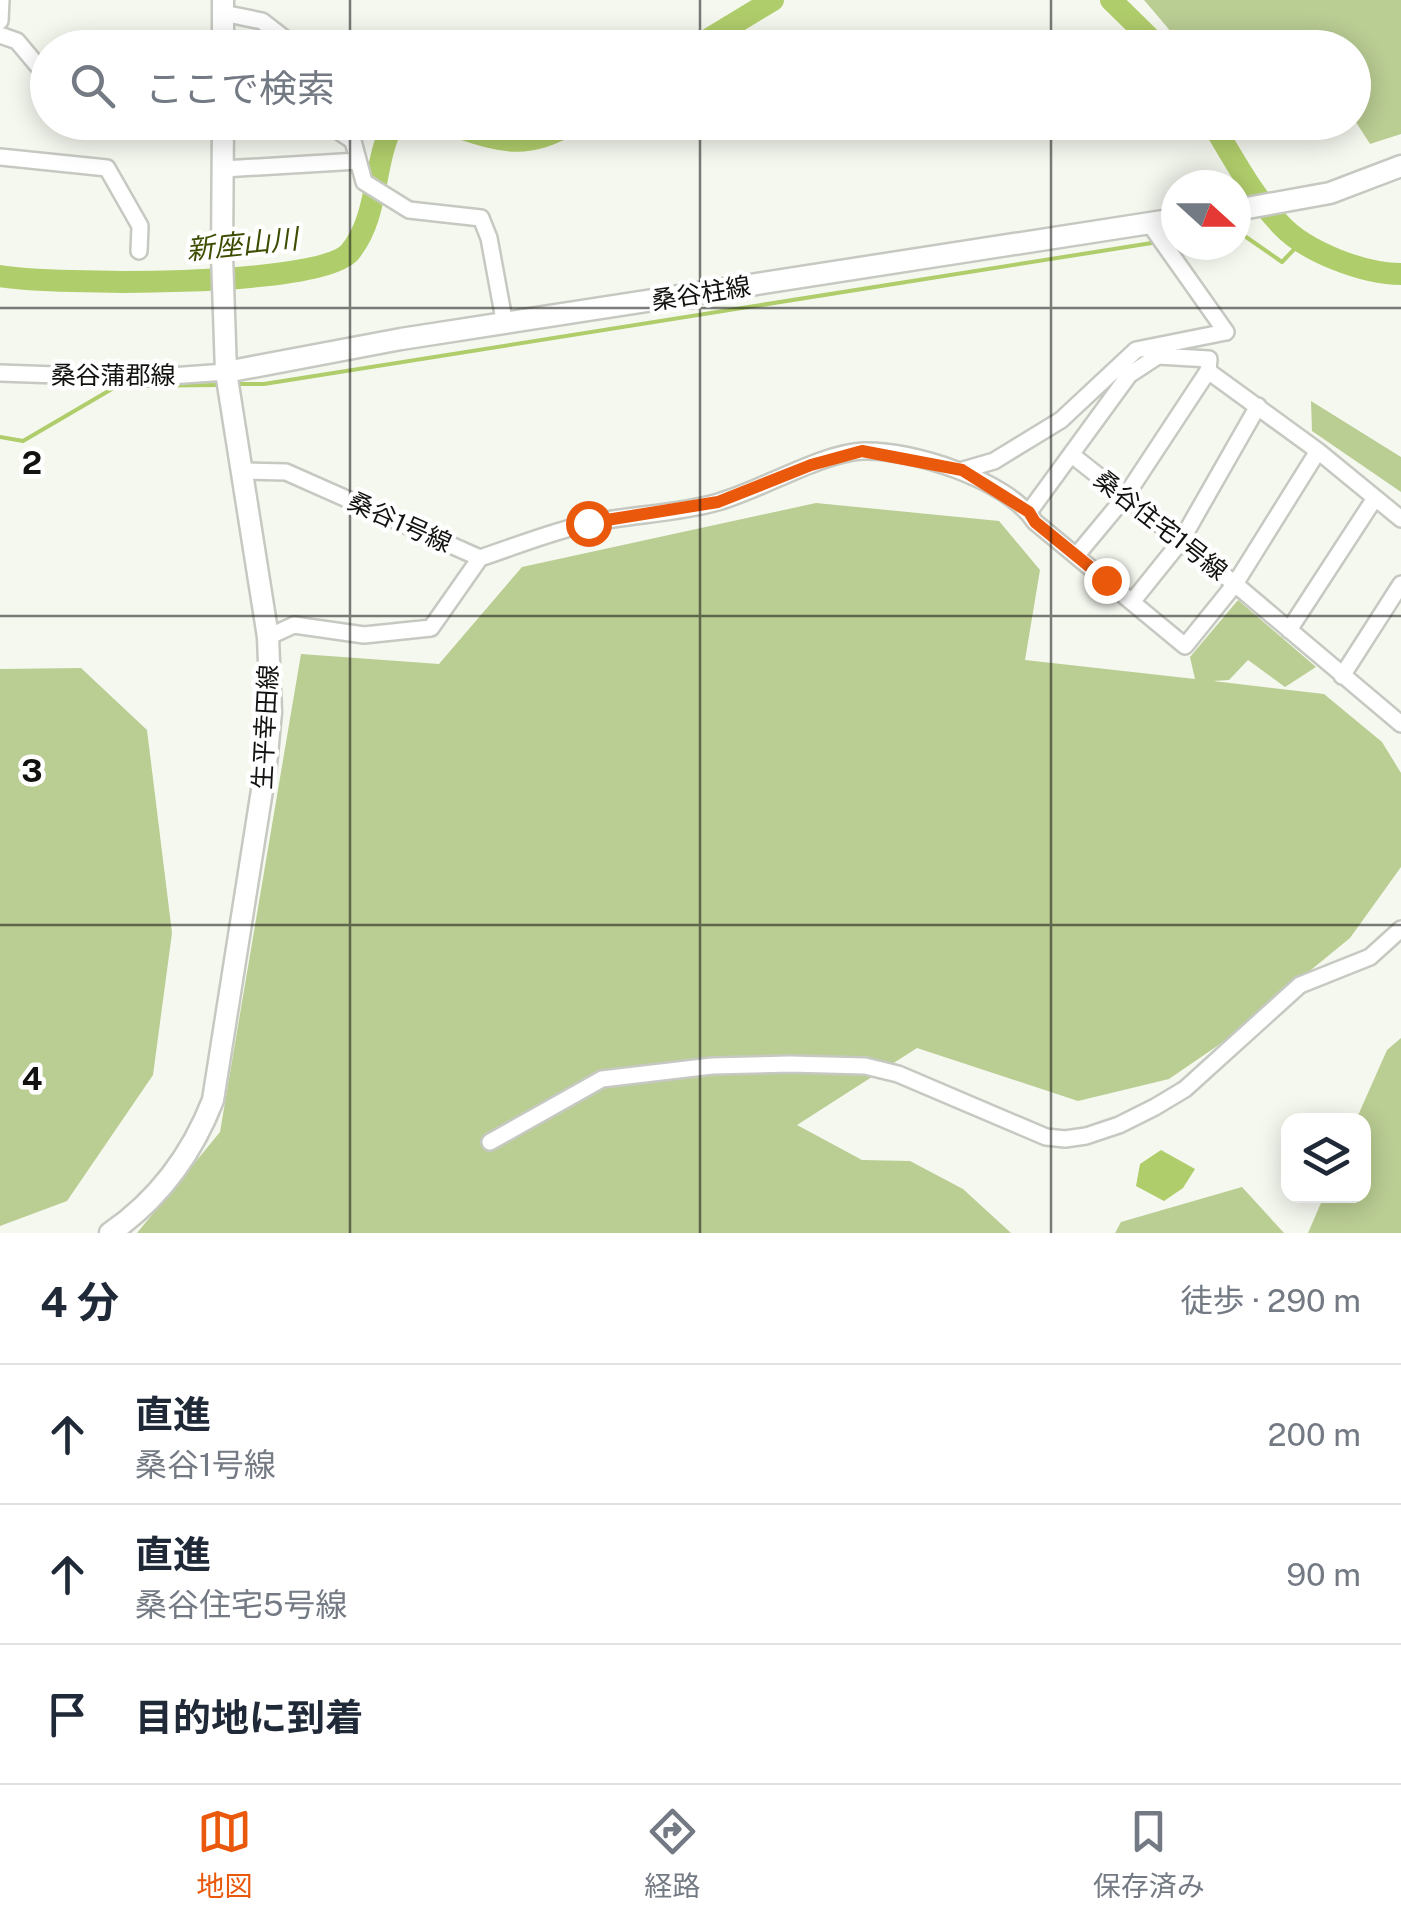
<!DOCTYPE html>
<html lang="ja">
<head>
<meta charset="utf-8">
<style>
  :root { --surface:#fff; --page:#f6f6f7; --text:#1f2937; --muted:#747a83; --line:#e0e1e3; --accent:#ea580c }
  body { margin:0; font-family:"Public Sans","Noto Sans JP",sans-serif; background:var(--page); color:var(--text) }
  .controls { position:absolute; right:30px; bottom:30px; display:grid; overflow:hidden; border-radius:20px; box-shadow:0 5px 25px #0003 }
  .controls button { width:90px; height:90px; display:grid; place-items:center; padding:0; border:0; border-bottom:2px solid var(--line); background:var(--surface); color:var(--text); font:50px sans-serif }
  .compass { position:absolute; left:1161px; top:170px; width:90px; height:90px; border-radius:50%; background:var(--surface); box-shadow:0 5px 25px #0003; rotate:111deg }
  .stop { position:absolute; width:30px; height:30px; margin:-22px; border:8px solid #ea580c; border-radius:50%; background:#fff }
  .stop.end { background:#ea580c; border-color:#fff; box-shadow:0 2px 10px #0008 }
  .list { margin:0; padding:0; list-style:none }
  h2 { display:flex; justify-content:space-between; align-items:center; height:130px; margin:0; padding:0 40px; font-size:42px }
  h2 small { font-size:32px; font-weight:400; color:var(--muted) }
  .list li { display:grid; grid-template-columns:65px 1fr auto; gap:30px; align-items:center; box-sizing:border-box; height:140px; padding:0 40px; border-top:2px solid var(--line) }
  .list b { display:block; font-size:38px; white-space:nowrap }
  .list p { margin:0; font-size:32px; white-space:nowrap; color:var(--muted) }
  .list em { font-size:32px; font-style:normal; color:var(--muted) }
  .icon { flex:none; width:55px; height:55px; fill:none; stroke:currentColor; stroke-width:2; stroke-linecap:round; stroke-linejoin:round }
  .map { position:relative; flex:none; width:1401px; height:1233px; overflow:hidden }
  .search { position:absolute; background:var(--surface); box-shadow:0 5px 25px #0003; left:30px; right:30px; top:30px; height:110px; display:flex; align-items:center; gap:25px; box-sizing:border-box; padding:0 35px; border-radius:55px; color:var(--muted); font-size:38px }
  .sheet { height:550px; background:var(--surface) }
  nav { display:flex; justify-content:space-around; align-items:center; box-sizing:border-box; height:140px; border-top:2px solid var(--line); background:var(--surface); font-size:28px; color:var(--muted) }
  nav a { display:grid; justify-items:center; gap:5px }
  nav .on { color:var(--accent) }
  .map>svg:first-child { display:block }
  .green { fill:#bacd93 }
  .water { fill:#b0cd6b }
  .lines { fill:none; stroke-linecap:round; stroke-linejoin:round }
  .stream { stroke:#b0cd6b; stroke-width:4 }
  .river { stroke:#b0cd6b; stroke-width:22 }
  .minor-casing { stroke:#c6c9c1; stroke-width:20 }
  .major-casing { stroke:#c6c9c1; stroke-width:25 }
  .minor { stroke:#fff; stroke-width:15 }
  .major { stroke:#fff; stroke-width:20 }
  .route { stroke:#ea580c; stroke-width:12 }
  .grid { fill:none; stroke:#121310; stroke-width:2.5; stroke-opacity:0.55 }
  .labels { text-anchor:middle; stroke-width:9; stroke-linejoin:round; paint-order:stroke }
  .street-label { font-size:25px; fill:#121310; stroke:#fff }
  .water-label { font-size:28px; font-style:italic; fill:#3c4d01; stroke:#fff }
  .grid-label { font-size:32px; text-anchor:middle; font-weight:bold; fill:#121310; stroke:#fff; stroke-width:9; stroke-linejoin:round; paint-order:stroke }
</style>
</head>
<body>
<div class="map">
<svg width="1401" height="1233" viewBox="0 0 1401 1233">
  <rect width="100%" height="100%" fill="#f5f8ef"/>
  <path class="green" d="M1144,0H1401V134L1370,144L1354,119V48L1184,47Z
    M1311,401L1401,457V492L1312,431Z
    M816,503L999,521L1040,570L1025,660L1195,679L1190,657L1238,600L1316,667L1285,687L1248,660L1229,680L1213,681L1324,694L1382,742L1401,773V867L1350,938L1223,1042L1169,1079L1078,1101L917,1048L797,1125L862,1160L910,1161L963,1189L1011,1233H137L220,1132L301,654L439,664L522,567Z
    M81,668L147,730L172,933L153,1075L67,1201L0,1226V669Z
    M1401,1038V1233H1308L1324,1196H1364V1120H1356L1387,1050Z
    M1242,1187L1284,1233H1115L1121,1222Z"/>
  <path class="water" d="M1161,1150L1195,1169L1183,1188L1164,1201L1136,1186L1140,1164Z"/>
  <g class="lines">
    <path class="stream" d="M1236,230L1282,262L1303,240
      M234,384H264L1158,242
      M0,437L23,441L117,386L220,385"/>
    <path class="river" d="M1111,0L1160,48
      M694,48L773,0
      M441,122C496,139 521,154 574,122
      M1211,122C1233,157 1252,195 1281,225C1306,252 1364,274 1401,274
      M0,276C52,285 319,288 350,252C380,215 372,163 394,122"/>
    <defs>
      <path id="minor" d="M223,13L262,21L297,48
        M0,21L1,0
        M0,35L17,41L48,78
        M325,122L353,141L364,182L409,210L481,218L489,238L505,325
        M0,157L107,168L140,226L139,251
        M223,169L358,161
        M1149,223L1226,332
        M1209,359L1208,371L1318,451L1401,519
        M0,373L142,378L226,372
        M1072,455L1235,584L1401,724
        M963,470L994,461L1061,420L1136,350L1226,332
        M242,471L286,472L480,558C516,546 553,531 590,523C632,514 676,514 718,502C761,490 821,453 863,451C911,449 1008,480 1035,522L1185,646L1235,584L1318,451
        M1029,512L1129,375L1158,356L1209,359
        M1076,556L1125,497L1208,371
        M1132,602L1181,541L1258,406
        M1289,630L1375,498
        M268,637L294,625L364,635L431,628L480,558
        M1342,676L1401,584
        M490,1142L602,1079L712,1066L790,1064L865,1066L898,1074L1046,1137L1065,1139L1086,1136L1119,1125L1155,1107L1185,1089L1300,985L1370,957L1401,929"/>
      <path id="major" d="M223,0V48
        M1236,210L1330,193L1401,166
        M226,372L401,339L1176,219
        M110,1233C158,1200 192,1154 213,1100L266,765L271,712L268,637L226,372L222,255L223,122"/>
    </defs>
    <use href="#minor" class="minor-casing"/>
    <use href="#major" class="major-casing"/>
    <use href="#minor" class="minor"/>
    <use href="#major" class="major"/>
  </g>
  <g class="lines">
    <path class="route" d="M588,523L718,502L811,465L862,451L962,470L1029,512L1035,522L1106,580"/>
  </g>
  <path class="grid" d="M350,0V48M700,0V48M1051,0V48M350,122V1233M700,122V1233M1051,122V1233M0,308H1401M0,616H1401M0,925H1401"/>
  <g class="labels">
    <g class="street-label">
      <text transform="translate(701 293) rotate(-9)" y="9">桑谷柱線</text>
      <text x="113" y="384">桑谷蒲郡線</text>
      <text transform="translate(400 522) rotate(24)" y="9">桑谷1号線</text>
      <text transform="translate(1161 525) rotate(38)" y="9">桑谷住宅1号線</text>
      <text transform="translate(265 727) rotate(-87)" y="9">生平幸田線</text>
    </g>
    <g class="water-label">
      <text transform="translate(242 244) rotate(-6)" y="10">新座山川</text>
    </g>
  </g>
  <g class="grid-label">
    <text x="32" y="474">2</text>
    <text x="32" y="782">3</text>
    <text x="32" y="1090">4</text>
  </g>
</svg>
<div class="controls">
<button><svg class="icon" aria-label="layers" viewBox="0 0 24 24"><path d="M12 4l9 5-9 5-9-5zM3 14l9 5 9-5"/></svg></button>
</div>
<svg class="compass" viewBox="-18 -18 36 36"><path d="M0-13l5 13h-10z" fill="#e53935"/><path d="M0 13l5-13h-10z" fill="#747a83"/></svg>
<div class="stop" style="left:588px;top:523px"></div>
<div class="stop end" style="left:1106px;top:580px"></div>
<div class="search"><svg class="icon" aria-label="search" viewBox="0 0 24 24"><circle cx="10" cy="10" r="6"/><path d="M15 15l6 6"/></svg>ここで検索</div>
</div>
<section class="sheet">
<h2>4 分<small>徒歩 · 290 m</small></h2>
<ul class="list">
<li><svg class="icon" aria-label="ahead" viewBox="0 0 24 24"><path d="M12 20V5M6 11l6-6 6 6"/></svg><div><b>直進</b><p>桑谷1号線</p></div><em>200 m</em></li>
<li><svg class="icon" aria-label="ahead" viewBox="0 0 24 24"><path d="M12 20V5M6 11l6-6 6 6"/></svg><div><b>直進</b><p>桑谷住宅5号線</p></div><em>90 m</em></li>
<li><svg class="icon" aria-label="arrive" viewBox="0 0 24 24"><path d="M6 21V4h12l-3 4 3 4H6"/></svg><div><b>目的地に到着</b></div></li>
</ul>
</section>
<nav>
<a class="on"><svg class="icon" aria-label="map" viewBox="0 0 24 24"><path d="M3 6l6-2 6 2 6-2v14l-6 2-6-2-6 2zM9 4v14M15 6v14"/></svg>地図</a>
<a><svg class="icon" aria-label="directions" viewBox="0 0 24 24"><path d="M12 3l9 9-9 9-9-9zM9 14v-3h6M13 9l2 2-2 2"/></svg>経路</a>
<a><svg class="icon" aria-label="saved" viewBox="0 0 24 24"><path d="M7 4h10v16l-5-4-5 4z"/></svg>保存済み</a>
</nav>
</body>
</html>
